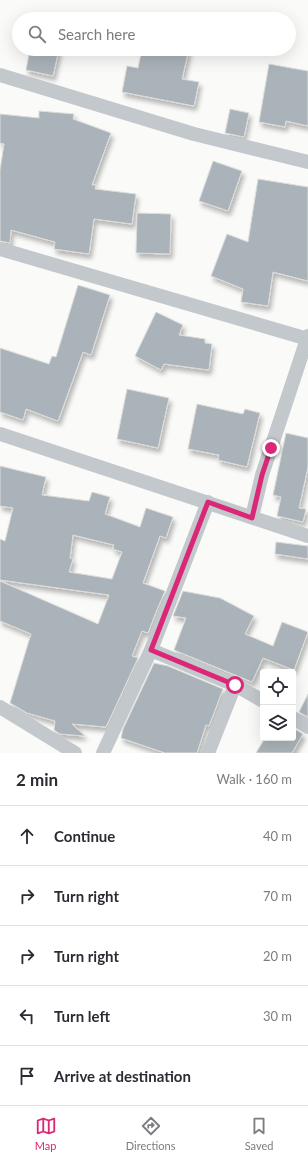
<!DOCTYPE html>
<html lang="en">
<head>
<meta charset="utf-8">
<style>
  :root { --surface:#fff; --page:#f7f7f7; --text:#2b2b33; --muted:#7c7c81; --line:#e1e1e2; --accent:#db2777 }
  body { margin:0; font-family:Lato,sans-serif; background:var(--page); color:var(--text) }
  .controls { position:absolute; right:12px; bottom:12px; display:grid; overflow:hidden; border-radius:4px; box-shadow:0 4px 16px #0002 }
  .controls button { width:36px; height:36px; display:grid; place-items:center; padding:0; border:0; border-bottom:1px solid var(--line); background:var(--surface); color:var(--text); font:20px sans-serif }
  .stop { position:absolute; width:12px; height:12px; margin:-9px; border:3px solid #db2777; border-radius:50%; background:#fff }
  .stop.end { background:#db2777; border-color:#fff; box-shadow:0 1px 4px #0008 }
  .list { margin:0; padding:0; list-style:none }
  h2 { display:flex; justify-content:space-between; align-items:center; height:52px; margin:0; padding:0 16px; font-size:17px }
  h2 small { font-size:13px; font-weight:400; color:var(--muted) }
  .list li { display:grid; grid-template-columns:26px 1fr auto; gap:12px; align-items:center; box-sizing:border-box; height:60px; padding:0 16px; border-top:1px solid var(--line) }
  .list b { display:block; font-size:15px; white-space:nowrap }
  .list em { font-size:13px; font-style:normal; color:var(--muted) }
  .icon { flex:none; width:22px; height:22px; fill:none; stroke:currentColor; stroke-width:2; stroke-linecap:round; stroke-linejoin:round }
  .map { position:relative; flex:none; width:308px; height:753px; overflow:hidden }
  .search { position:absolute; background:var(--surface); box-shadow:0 4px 16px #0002; left:12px; right:12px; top:12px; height:44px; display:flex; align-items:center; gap:10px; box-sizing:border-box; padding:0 14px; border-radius:22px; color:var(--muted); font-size:15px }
  .sheet { height:352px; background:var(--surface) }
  nav { display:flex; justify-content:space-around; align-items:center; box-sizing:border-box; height:56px; border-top:1px solid var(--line); background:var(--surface); font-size:11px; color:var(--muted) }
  nav a { display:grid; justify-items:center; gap:2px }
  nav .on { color:var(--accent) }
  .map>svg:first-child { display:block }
  .building { fill:#aab3b9; stroke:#dcdcda; fill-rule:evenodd; filter:url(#shadow) }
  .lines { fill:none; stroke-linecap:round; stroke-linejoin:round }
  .minor { stroke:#c3c8cc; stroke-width:14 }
  .route { stroke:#db2777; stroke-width:5 }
</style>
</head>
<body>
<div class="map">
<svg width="308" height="753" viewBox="0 0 308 753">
  <defs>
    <filter id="shadow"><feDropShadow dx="2.5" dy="4.5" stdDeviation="2" flood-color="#0004"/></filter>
  </defs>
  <rect width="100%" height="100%" fill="#fafaf8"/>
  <path class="building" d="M30,49H59L53,76L26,70Z
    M142,49H189L182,79L199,82L194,106L122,92L127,66L138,68Z
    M269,64L308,71V126L286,121L285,127L259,122Z
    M230,109L249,113L244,137L225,133Z
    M39,111L74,114L73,119L111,133L92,185H96L95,189L136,194L132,224L94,219L89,254L54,249L55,242L11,230L10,243L0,241V170L4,144L0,143V114L39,118Z
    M213,161L242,171L228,211L199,201Z
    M258,179L308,187V281L273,272L268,306L241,302L243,289L211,276L227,234L248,242Z
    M137,213L171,214L170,254L136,253Z
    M78,285L110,295L91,355L83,352L58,421L26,409L23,420L0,412V348L49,364L52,356L56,357Z
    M156,312L183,325L179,335L205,339V343L212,344L209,370L164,364L161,370L135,356Z
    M127,389L169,398L158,448L117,439Z
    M197,404L243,414L245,409L260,413L247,467L218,460L219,455L188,449Z
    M286,433L308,438V467L299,508L306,509L303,522L277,516L281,497L273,495Z
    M0,466L46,477L42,495L89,501L92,492L110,497L105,514L140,527L146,508L173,517L166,538L160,536L143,583L165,591L156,612L148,633L142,631L132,656L138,658L106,727L72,724L85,736L60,734L54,730L55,721L27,713L10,703L31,634L0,621V581L98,624L109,595L0,580V539L5,541L13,508L0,506ZM73,535L114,545L113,549L122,552L112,579L69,572L73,559L70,558Z
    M276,542L308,546V559L275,554Z
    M183,591L220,598L254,616L245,634L273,646L282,622L308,632L294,670L263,658L252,682L174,650L186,618L173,616Z
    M154,663L168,666L223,689L209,726L206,725L197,753H165L121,738L123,729Z
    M308,694V717L299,712Z
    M293,728L303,734L292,753H256L265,738H293Z"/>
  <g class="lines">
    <path class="minor" d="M0,75L194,134L308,162
      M0,249L308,339
      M0,434L308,536
      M252,517L262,475L308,336
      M151,650L235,685L263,701
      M0,707L75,753
      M293,718L308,727
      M103,753L151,650L208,502
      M208,753L235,685"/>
  </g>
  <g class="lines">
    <path class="route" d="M235,685L151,650L208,502L252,518L262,475L271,448"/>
  </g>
</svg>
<div class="controls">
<button><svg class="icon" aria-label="locate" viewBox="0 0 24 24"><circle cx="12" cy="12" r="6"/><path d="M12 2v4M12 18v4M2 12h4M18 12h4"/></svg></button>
<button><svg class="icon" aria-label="layers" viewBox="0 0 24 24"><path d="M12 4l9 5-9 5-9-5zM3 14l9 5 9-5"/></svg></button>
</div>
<div class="stop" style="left:235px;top:685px"></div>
<div class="stop end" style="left:271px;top:448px"></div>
<div class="search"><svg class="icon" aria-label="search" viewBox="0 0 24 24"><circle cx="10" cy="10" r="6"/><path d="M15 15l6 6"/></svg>Search here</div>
</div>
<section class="sheet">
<h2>2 min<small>Walk · 160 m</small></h2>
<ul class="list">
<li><svg class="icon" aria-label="ahead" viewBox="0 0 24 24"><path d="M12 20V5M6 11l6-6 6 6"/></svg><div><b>Continue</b></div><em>40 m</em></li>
<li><svg class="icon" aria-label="right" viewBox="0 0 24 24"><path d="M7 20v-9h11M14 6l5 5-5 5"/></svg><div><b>Turn right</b></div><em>70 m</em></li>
<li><svg class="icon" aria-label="right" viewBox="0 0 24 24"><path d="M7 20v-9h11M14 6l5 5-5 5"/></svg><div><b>Turn right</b></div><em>20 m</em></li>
<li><svg class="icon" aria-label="left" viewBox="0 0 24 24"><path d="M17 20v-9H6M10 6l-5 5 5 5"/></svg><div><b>Turn left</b></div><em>30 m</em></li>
<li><svg class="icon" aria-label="arrive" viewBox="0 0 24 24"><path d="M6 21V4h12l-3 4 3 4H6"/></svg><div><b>Arrive at destination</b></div></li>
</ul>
</section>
<nav>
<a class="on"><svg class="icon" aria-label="map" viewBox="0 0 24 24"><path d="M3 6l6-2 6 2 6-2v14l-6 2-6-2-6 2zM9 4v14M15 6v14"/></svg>Map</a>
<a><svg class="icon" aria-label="directions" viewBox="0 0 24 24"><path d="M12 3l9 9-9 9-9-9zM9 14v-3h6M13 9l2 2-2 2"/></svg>Directions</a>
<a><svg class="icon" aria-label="saved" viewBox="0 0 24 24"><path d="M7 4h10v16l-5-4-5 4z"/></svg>Saved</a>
</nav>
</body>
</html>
